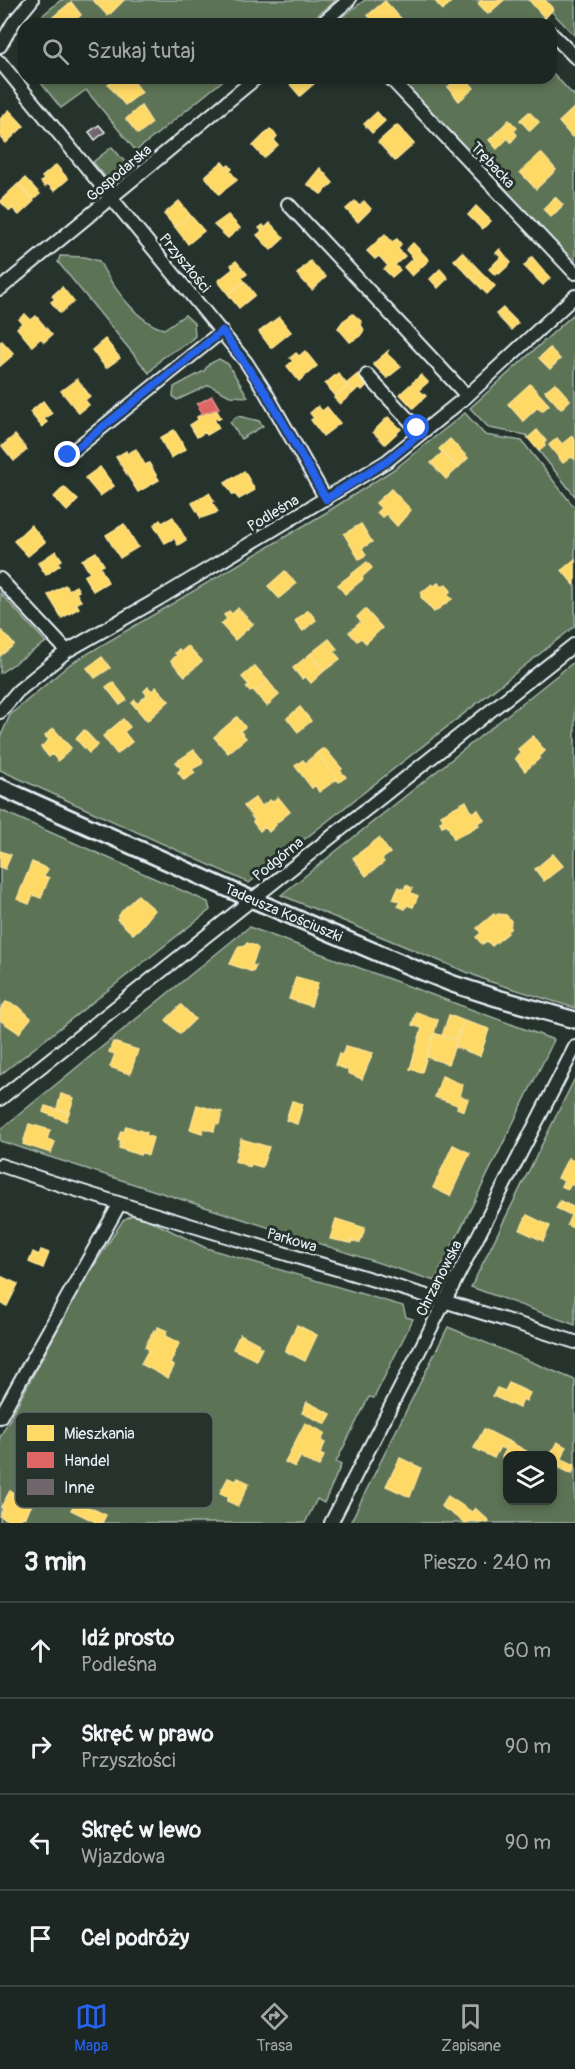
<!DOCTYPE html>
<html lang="pl">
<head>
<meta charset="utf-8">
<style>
  :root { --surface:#1c2622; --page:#29322f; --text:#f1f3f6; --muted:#a0a5a5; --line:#3a4340; --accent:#2563eb }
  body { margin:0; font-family:Pangolin,sans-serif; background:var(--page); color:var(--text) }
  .controls { position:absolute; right:18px; bottom:18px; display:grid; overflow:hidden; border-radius:12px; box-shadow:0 3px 9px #0003 }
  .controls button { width:54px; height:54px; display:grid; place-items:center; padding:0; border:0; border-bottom:2px solid var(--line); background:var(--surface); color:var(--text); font:30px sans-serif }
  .stop { position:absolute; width:18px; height:18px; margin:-14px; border:4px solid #2563eb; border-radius:50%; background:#fff }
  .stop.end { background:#2563eb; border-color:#fff; box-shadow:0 2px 6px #0008 }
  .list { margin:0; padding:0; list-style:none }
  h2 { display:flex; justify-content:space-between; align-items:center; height:78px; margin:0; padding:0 24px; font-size:26px }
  h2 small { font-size:20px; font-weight:400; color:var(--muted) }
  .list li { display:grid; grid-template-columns:39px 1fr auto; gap:18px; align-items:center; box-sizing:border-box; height:96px; padding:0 24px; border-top:2px solid var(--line) }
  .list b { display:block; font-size:22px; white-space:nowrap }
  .list p { margin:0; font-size:20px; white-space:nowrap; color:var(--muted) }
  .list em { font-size:20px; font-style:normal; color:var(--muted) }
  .icon { flex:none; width:33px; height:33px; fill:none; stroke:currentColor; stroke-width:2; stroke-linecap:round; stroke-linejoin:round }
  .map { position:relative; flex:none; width:575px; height:1523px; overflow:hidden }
  .search { position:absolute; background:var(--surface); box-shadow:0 3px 9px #0003; left:18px; right:18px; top:18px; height:66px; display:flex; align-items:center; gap:15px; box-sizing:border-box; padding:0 21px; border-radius:18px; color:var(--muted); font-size:22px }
  .sheet { height:462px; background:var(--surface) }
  nav { display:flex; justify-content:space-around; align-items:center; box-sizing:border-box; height:84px; border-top:2px solid var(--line); background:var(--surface); font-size:16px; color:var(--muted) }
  nav a { display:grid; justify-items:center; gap:3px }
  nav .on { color:var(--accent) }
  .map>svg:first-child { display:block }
  .green { fill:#5d7356; stroke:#a2b2a7; stroke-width:1.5; fill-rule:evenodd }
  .homes { fill:#ffd966; stroke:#f8e092; stroke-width:1.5 }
  .shops { fill:#e06666; stroke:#e29092; stroke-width:1.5 }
  .building { fill:#71666c; stroke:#e8f1f8; stroke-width:1.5 }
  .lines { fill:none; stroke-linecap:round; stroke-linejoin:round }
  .minor-casing { stroke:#e8f1f8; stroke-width:16 }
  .tertiary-casing { stroke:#e8f1f8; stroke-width:20 }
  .minor { stroke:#26332d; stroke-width:12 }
  .tertiary { stroke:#26332d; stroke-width:15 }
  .route { stroke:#2563eb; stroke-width:8 }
  .labels { text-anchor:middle; stroke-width:6; stroke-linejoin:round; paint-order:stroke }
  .street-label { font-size:15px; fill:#e8f1f8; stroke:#26332d }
  .key { fill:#26332d; stroke:#606c6a; stroke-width:1.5 }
  .key-label { font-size:16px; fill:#e8f1f8 }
</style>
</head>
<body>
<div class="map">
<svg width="575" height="1523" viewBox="0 0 575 1523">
  <rect width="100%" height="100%" fill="#26332d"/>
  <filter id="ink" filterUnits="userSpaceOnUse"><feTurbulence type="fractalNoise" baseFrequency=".0167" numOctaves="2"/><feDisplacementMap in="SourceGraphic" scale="12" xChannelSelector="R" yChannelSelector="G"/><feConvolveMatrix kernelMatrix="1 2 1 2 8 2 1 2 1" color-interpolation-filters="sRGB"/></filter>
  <g filter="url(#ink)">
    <path class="green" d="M61,0H336L307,24H32Z
      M365,0H575V36L551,11L538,24H349L342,17Z
      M551,71L573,95L575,93V264L400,78H551Z
      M37,78H226L136,151L86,90L61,108Z
      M112,147L131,169L112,185L93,162Z
      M60,256L84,257L99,261C111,284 138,324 164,329L185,315L194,323L195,336L189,342L162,358L149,373L58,262Z
      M575,313V496L526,435L489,428L470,408Z
      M219,359L228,364L248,397L230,396L209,385L177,400L173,396L174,387L204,371L209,364Z
      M465,413L485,435L522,441L575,508V626L249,883L0,770V738L10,715L70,664L327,512L396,468Z
      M238,416L259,421L263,426L241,439L230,422Z
      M0,593L46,642L0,673Z
      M575,661V1008L488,981L281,895Z
      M0,810L208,902L210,910L0,1075Z
      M249,927L554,1040L435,1281L0,1141V1130Z
      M575,1078V1325L471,1287Z
      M132,1215L149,1220L206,1248L403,1306L406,1317L413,1319L374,1398L369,1397L336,1462L341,1465L324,1503L317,1499L305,1523H0V1437L81,1286L123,1220Z
      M448,1327L575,1380V1523H350ZM508,1456H552V1500H508Z"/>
    <path class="homes" d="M93,0H124L108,16Z
      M434,0H453L443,10Z
      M482,0H504L488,14L478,3Z
      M529,0H545L553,9L545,18Z
      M385,1L405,23L403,24H375L368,15Z
      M71,2L81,15L71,24H58L53,17Z
      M112,78H131L142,92L125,105L108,84L113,80Z
      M289,78H313L316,82L300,96L286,80Z
      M457,78H465L474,88L459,101L448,87Z
      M141,106L152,123L138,134L126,119Z
      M574,108L575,134L572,137L559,122Z
      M9,110L24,126L6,143L0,136V119Z
      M377,112L385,121L372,133L364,124Z
      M529,112L539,122L530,131L520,120Z
      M509,120L517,128L514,131L517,135L511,142L508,138L497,149L489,140Z
      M397,125L414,144L395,161L378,142Z
      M270,129L277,136L274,140L278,145L264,158L253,146Z
      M541,153L556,170L536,189L520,172Z
      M222,162L226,167L229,165L232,169L230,171L237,180L219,194L205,176Z
      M56,165L68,179L54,191L48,184L45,187L41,182L44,179L42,177Z
      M320,168L333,183L321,194L307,184Z
      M25,178L40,194L33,200L18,185Z
      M18,184L34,201L19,215L12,208L10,211L0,201Z
      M555,197L563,205L551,217L543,209Z
      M179,201L190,215L175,227L164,214Z
      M355,201L359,206L364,201L371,209L358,222L346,209Z
      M476,206L491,221L482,229L468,215Z
      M190,215L204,231L188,244L175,227Z
      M228,215L240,228L228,238L214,225Z
      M270,223L284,238L271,250L257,235L262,231L259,228L263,225L265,228Z
      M385,234L392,242L397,239L401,244L398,249L405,256L395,265L400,270L392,277L384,269L388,266L379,256L375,259L367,251Z
      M413,243L429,260L412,276L404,267L413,258L406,250Z
      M500,249L511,263L499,274L498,272L495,275L489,269L501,257L496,253Z
      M462,252L480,271L472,279L454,260Z
      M532,257L550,278L543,285L524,266Z
      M236,261L247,274L242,278L245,282L228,294L218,281L233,269L231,265Z
      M310,261L326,277L312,290L297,274Z
      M440,269L448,278L438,288L430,279Z
      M480,271L495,286L487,294L472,279Z
      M245,282L255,295L239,308L228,294Z
      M62,287L74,302L60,313L51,302L55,299L52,296Z
      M503,308L518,323L511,330L496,314Z
      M25,314L31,320L36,316L52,335L44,342L41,338L32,346L17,328L22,323L19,319Z
      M353,314L362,322L361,325L364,330L360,336L350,342L338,328L343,321Z
      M279,317L291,332L271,348L259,332Z
      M105,339L120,358L106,368L92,350Z
      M2,341L14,354L0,366V342Z
      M550,348L560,359L550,369L539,358Z
      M305,351L317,366L299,381L287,366L293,361L290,358L296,353L299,356Z
      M388,351L387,354L401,367L387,378L373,364Z
      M338,373L348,386L336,396L325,384Z
      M358,374L365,381L366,380L369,383L362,390L359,387L354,392L346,384Z
      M421,375L428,382L419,390L426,396L413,408L400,394Z
      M77,379L90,396L85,400L89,405L79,413L61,391Z
      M555,383L570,400L561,409L545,391Z
      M530,384L549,405L542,411L538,407L523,421L508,404Z
      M348,385L354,392L340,404L334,398Z
      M43,401L52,413L44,419L47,422L42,427L30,412Z
      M318,406L322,411L327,407L340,423L323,436L311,420L314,418L310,413Z
      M216,409L221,418L214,419L219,428L207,435L205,432L197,437L190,425L198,420L197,417L209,411L210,413Z
      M388,417L401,429L385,444L373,432Z
      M174,430L186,449L171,458L160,438Z
      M537,430L546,441L544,443L545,446L539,451L528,438Z
      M15,435L27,450L14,461L2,446Z
      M572,436L575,440V459L571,457L563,463L549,445L557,438L562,444Z
      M450,439L468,458L458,468L439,449Z
      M136,449L145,465L149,463L159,480L138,492L116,457L126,451L127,454Z
      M443,452L458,468L446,479L431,463Z
      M100,467L114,486L100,496L85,478Z
      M244,471L255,490L239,499L235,494L233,495L225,483Z
      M64,487L78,500L67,511L54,497Z
      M391,489L411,510L397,526L386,514L382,517L377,512L381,508L376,503Z
      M209,493L214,501L212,502L218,512L201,518L192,503Z
      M173,517L186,540L178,545L174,538L165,543L154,525L160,520L162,523Z
      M124,524L138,547L120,558L106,535Z
      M361,524L372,542L362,548L366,555L359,559L344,534Z
      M31,525L45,542L28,556L14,541Z
      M56,551L62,560L58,562L60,565L46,575L38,563Z
      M96,552L104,565L100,567L108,582L93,591L84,576L90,573L82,560Z
      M575,559V584L574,585L562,570Z
      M367,562L372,568L362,577L363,579L345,594L338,585Z
      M285,571L296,584L279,598L268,586Z
      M438,583L442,587L446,584L451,591L447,594L452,599L434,612L421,597V593L432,584L434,586Z
      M65,585L69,590L76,586L79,591L76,593L81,601L76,603L79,608L62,618L48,595Z
      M238,608L253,624L235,640L221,624L227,619L224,615L229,611L232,614Z
      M365,609L382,628L366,643L361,638L357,641L349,632L361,622L357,617Z
      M308,610L316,620L303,631L295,621Z
      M2,631L14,645L0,656V632Z
      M329,639L337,649L334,652L340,659L324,671L310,654Z
      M188,646L202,661L185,676L171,661L177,655L175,653L179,649L181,652Z
      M310,654L324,671L311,683L305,676L302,679L293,668Z
      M102,657L110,668L95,678L87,668Z
      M255,666L268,681L255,692L253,690L250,692L246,687L249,685L242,677Z
      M268,681L279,695L267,706L255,692Z
      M113,682L127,700L120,705L106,687Z
      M148,687L152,691L156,687L169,701L147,721L132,703L135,700L137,704L147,695L144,691Z
      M300,707L311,721L298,732L287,718Z
      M237,717L245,727L240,731L246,738L228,753L214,737Z
      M123,719L130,727L124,732L132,742L117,754L103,736Z
      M53,728L71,748L58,761L52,754L49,757L41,747L49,740L45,736Z
      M84,730L98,745L89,753L76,739Z
      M533,736L545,751L539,757L540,758L525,771L515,758L521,753L518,749Z
      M322,749L326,750L342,769L340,771L346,777L339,782L317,753Z
      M194,750L203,761L202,764L192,769L195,773L184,780L178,772L181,769L176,762Z
      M317,753L337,779L319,792L315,785L312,788L295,766L303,760L305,763Z
      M278,797L290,812L275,824L276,825L269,832L265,827L260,831L253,822L255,821L244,806L255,798L262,806L270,800L272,802Z
      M466,801L472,813L478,810L484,820L477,823L479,825L454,839L447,824L442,826L440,822L444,820L441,815Z
      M379,838L390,853L382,859L384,862L366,876L353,858Z
      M0,851L11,855L5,869L0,867Z
      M553,854L563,866L544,881L535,869Z
      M32,862L48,869L44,876L49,878L41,898L33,895L29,904L17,899Z
      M406,885L412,888L411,893L418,896L413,907L407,905L405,909L398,906L400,901L393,899L399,887L404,890Z
      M138,895L155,910L141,927L133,934L117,919L122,911Z
      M494,914L495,916L498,914L506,915L511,921L510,929L507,931L508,933L492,946L487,941L482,944L476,937L481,933L477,928Z
      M247,943L255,946L258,949L252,965L256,966L253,972L230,964L239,946H245Z
      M296,977L318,983L311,1006L289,999Z
      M6,1002L19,1007L31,1018L19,1033L0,1020V1010Z
      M181,1005L195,1019L180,1034L166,1020Z
      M416,1012L438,1020L422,1072L410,1069L422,1028L412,1025Z
      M449,1015L464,1021L460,1032L458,1031L454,1040L442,1036Z
      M464,1021L489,1029L480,1056L455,1047Z
      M458,1031L460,1032L448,1064L427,1057L434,1033L454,1040Z
      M113,1042L138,1050L130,1074L110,1067L115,1054L109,1052Z
      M346,1046L373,1053L362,1079L348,1073V1070L335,1065L339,1054L342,1055Z
      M442,1076L463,1085L460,1096L468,1099L464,1111L457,1108L458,1105L435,1097Z
      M61,1094L74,1098L69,1113L57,1109Z
      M292,1101L303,1104L297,1124L286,1120Z
      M197,1105L222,1112L219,1124L216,1123L214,1131L203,1128L202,1133L190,1129Z
      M45,1106L69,1113L66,1121L43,1112Z
      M29,1124L50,1130L47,1139L55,1142L51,1153L23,1144Z
      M126,1126L147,1133L146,1135L153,1138L148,1155L141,1152L140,1155L119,1148L121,1141L118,1140L121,1131L124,1132Z
      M241,1139L269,1147L262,1167L251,1164L250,1167L235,1161Z
      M453,1145L470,1153L450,1196L433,1188Z
      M568,1158L573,1161L575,1159V1186L571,1184L568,1189L561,1186L564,1181L558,1178Z
      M560,1201L575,1208V1229L567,1225L571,1215L556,1208Z
      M527,1215L550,1226L543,1241L520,1230Z
      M336,1219L365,1228L360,1243L351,1240V1243L330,1239Z
      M41,1250L49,1253L43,1268L29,1262L33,1252L39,1255Z
      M0,1276L18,1284L7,1306L0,1303Z
      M297,1325L317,1335L305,1361L285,1351Z
      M158,1327L167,1331L165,1336L179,1343L170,1364L174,1366L168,1378L141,1364L149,1349L145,1347L154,1330L156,1331Z
      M240,1334L259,1344L258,1346L262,1348L256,1360L233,1349Z
      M509,1383L530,1393L526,1401L523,1399L519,1408L493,1396L497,1388L505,1391Z
      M307,1402L331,1414L326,1424L302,1413Z
      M305,1423L325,1433L321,1441L325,1443L320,1454L324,1456L319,1466L304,1460L301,1456L295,1467L285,1462Z
      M484,1429L510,1442L506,1450L500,1447L494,1458L474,1448Z
      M510,1442L535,1456H508V1460L502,1457Z
      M557,1442L566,1447L562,1459L575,1465L572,1474L552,1464V1456H550Z
      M400,1458L421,1468L410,1497L386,1486Z
      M228,1478L236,1481L238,1478L249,1483L238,1506L227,1501L229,1497L220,1493Z
      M10,1491L34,1501L25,1517L23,1516L19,1523H13L0,1516L3,1509L1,1507Z
      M448,1496L472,1512L475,1508L489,1521L488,1523L472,1521L465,1523L441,1506Z
      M76,1501L106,1515L102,1523H98L71,1510Z"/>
    <path class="shops" d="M212,396L219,408L202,414L197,404Z"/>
    <path class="building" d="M99,125L105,132L95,140L89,132Z"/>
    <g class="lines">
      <defs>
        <path id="minor" d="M321,24L349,0
          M551,33L575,57
          M0,46L13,23L32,0
          M0,62L246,362L266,393L326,499
          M390,78L575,273
          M288,204L467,396
          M0,289L256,78
          M367,375L421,433
          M68,455L222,331
          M0,579L67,651
          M0,712L18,691L67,651L160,598L387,461L467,396L575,296
          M0,1099L575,644
          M0,1165C190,1229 384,1280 575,1342
          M0,1417L119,1205
          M331,1523L575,1047"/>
        <g id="tertiary">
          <path id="s1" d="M0,787L251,899L411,967L453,984L497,998L575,1020"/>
        </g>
      </defs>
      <use href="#minor" class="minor-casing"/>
      <use href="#tertiary" class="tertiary-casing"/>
      <use href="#minor" class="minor"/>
      <use href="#tertiary" class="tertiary"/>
    </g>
  </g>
  <g class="lines" filter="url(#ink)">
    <path class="route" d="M68,455L222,331L266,393L326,499L387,461L421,433L417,428"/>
  </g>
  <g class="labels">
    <g class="street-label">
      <text transform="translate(493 165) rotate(47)" y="5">Trębacka</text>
      <text transform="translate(119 173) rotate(-40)" y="5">Gospodarska</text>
      <text transform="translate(185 263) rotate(51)" y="5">Przyszłości</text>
      <text transform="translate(273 513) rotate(-31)" y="5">Podleśna</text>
      <text transform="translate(278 859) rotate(-39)" y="5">Podgórna</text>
      <text dy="5" stroke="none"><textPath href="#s1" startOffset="310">Tadeusza Kościuszki</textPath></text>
      <text transform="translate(292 1240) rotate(16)" y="5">Parkowa</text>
      <text transform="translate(439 1278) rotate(-63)" y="5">Chrzanowska</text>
    </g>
  </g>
  <rect x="15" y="1412" width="198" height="96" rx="9" class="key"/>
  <rect x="27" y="1425" width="27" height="16" fill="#ffd966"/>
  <rect x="27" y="1452" width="27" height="16" fill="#e06666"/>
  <rect x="27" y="1479" width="27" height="16" fill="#71666c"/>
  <g class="key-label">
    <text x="64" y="1439">Mieszkania</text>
    <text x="64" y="1466">Handel</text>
    <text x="64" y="1493">Inne</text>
  </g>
</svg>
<div class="controls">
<button><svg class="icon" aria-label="layers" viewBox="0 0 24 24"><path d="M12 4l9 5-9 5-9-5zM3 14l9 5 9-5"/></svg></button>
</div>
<div class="stop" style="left:417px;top:428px"></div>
<div class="stop end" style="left:68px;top:455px"></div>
<div class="search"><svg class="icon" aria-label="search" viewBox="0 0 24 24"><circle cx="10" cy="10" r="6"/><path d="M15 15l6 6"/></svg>Szukaj tutaj</div>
</div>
<section class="sheet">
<h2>3 min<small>Pieszo · 240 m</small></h2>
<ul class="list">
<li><svg class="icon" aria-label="ahead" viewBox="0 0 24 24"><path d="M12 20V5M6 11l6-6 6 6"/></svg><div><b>Idź prosto</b><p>Podleśna</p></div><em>60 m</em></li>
<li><svg class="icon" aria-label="right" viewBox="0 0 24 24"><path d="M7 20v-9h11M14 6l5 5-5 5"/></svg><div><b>Skręć w prawo</b><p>Przyszłości</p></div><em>90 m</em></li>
<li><svg class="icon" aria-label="left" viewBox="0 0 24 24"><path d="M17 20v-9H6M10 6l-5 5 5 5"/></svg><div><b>Skręć w lewo</b><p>Wjazdowa</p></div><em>90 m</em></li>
<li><svg class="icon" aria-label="arrive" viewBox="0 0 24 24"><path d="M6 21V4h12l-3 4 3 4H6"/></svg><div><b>Cel podróży</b></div></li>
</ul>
</section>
<nav>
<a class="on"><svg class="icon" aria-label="map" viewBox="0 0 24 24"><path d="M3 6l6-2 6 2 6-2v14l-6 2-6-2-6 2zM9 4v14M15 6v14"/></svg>Mapa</a>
<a><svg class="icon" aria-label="directions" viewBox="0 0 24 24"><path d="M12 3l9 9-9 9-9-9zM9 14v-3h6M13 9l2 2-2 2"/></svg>Trasa</a>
<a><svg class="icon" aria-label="saved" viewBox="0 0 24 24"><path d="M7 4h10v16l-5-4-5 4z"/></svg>Zapisane</a>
</nav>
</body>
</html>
